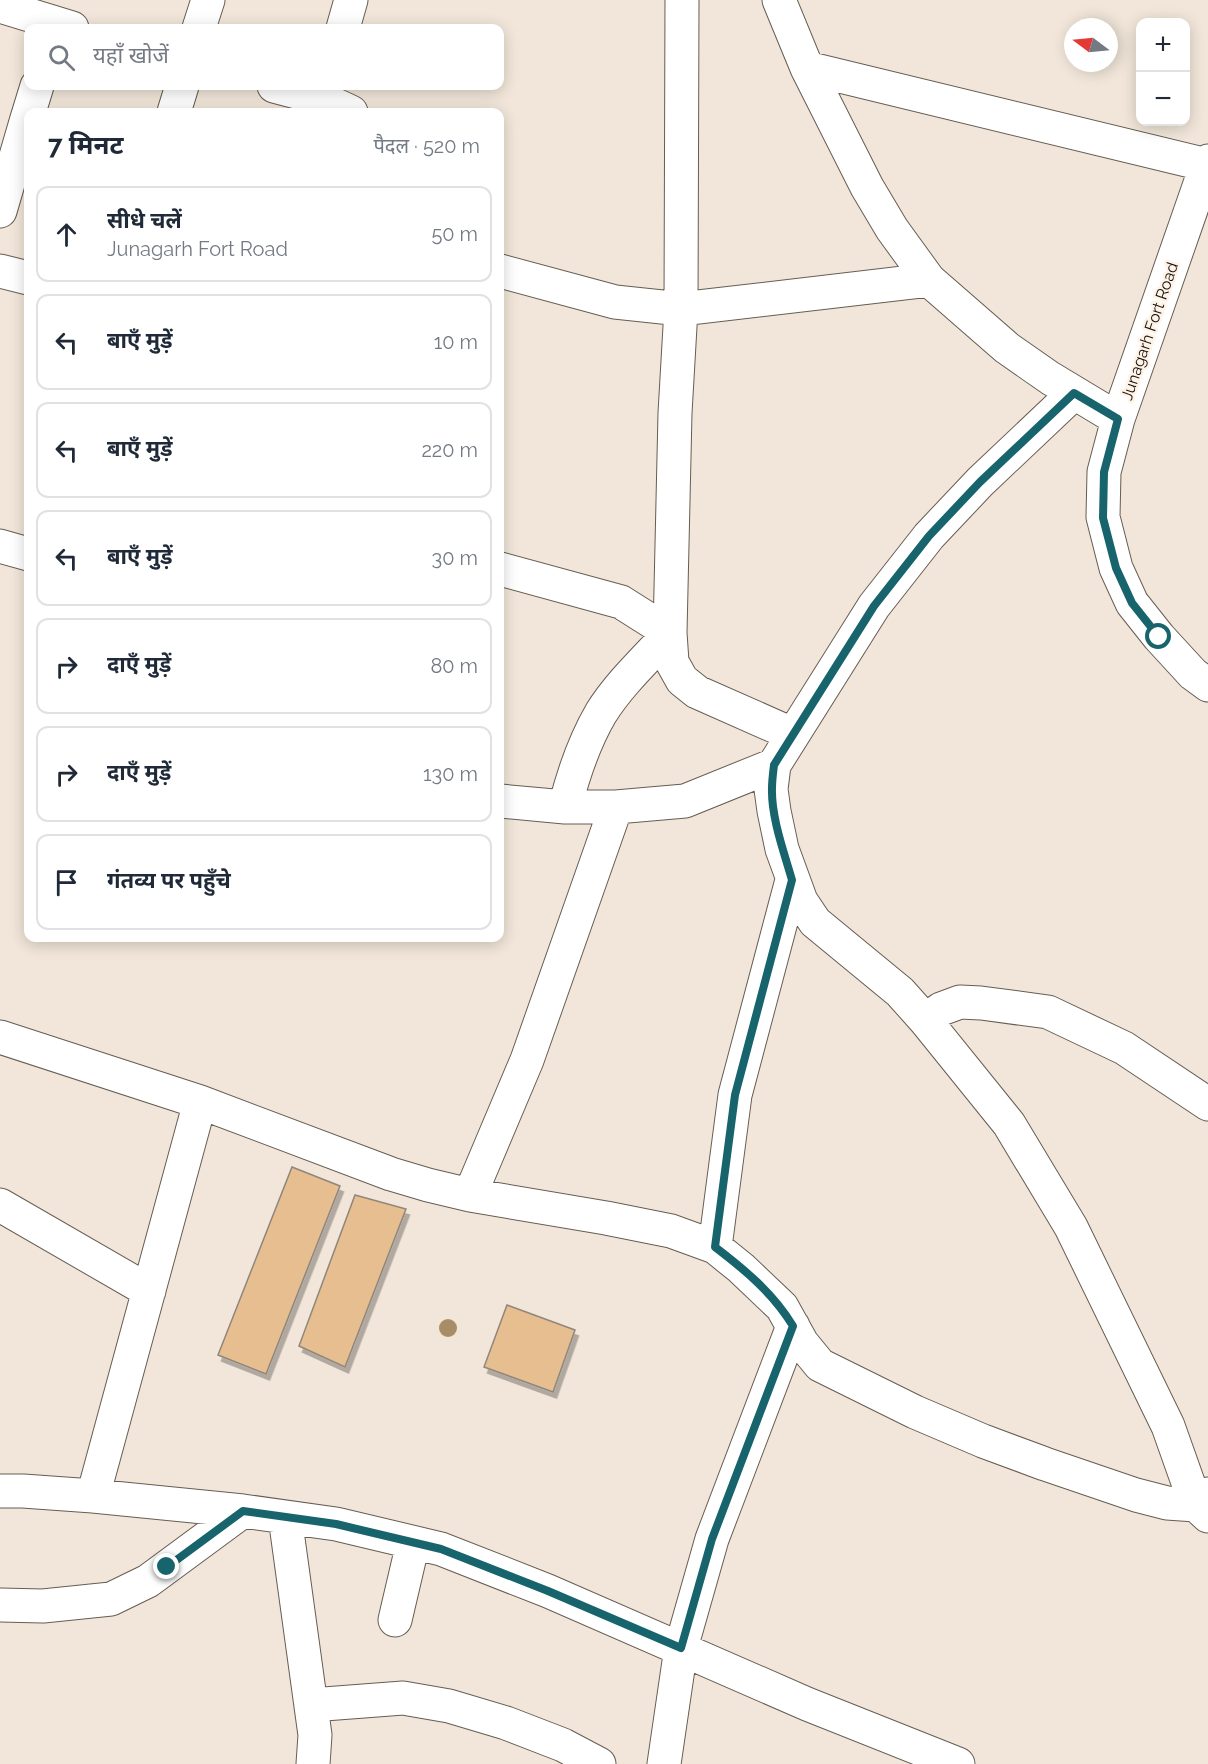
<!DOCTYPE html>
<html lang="hi">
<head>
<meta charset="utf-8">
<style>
  :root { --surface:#fff; --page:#f6f6f7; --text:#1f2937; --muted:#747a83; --line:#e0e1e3 }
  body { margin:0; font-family:Raleway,"Noto Sans Devanagari",sans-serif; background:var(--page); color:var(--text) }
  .controls { position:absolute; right:18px; top:18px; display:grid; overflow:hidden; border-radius:12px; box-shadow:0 3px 15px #0003 }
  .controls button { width:54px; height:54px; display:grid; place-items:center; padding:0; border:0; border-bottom:2px solid var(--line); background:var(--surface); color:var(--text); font:30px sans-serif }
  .compass { position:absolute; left:1064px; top:18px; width:54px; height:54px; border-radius:50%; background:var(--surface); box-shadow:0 3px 15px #0003; rotate:286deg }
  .stop { position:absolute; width:18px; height:18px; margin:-14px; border:4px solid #17646d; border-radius:50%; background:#fff }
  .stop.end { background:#17646d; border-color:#fff; box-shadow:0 2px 6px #0008 }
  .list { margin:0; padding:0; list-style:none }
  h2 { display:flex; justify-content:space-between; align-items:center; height:78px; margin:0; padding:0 24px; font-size:26px }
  h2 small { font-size:20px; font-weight:400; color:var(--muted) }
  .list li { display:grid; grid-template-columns:39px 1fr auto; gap:18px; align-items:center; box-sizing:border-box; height:96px; margin:0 12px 12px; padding:0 12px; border:2px solid var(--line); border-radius:12px }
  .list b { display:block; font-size:22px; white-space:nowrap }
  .list p { margin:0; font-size:20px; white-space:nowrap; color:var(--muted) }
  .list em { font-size:20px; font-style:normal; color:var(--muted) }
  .icon { flex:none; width:33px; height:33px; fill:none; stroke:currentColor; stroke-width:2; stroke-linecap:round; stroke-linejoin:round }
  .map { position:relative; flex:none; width:1208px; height:1764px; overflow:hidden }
  .search { position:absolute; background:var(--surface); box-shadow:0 3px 15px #0003; left:24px; top:24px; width:480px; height:66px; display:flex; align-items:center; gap:15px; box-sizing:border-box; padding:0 21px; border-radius:12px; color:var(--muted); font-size:22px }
  .panel { position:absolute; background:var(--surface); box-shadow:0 3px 15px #0003; left:24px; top:108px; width:480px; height:834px; border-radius:12px }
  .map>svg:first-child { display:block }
  .building { fill:#e6be90; stroke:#90867b; stroke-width:1.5; filter:url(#shadow) }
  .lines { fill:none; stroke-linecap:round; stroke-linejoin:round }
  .street-casing { stroke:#665d52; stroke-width:35 }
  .street { stroke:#fff; stroke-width:33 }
  .tree { fill:#a78d68 }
  .route { stroke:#17646d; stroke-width:8 }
  .labels { text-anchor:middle; stroke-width:5; stroke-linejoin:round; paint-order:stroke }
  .street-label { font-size:16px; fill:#14100c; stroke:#fef3e6 }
</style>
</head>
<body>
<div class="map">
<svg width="1208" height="1764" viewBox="0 0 1208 1764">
  <defs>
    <filter id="shadow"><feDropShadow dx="3.5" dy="6" stdDeviation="0" flood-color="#0004"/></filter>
  </defs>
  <rect width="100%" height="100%" fill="#f1e6d9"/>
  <path class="building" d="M292,1167L340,1186L266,1374L218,1355Z
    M355,1195L406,1209L345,1367L299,1346Z
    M507,1305L575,1330L553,1392L484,1367Z"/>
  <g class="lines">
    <defs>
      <path id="street" d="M682,0L681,309L675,413L670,633L672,662L682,680L697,692L792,734
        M779,0L807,68L867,187L892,229L929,280L1007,348L1050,378L1118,419
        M0,6L72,28
        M199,28L208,0
        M343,28L351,0
        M807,68L1207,165
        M274,86L323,99L351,112
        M29,112L37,86
        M174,112L182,86
        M1208,161L1118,419L1104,472L1103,517L1116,568L1132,603L1159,637L1193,674L1208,685
        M0,211L28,115
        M0,271L28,278
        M500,271L615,302L681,309L929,280
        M1074,393L980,482L929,536L874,606L774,765L771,789L774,811L782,849L801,901L815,922L900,992L925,1020L1009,1124L1071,1227L1168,1426L1196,1505L1208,1516
        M0,546L28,554
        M500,569L621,602L670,633C647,658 619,684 601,713C584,742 573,775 565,807
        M500,801L565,807H616L685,801L774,765
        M925,1020L941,1009L960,1002L981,1003L1048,1012L1124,1048L1208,1104
        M0,1037L200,1102L391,1174L428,1185L470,1195L606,1218L671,1231L715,1247L741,1268L782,1307L802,1343L820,1365L915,1412L983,1441L1045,1464L1136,1495L1167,1503L1196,1505L1208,1494
        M470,1195L527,1060L616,807
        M0,1205L149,1291
        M715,1247L735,1095L792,880
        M0,1491H23L93,1496L243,1511L336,1524L441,1549L548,1591L807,1704L958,1764
        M93,1496L200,1102
        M285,1517L315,1735L313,1764
        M0,1605L43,1606L111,1599L148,1581L243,1511
        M395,1620L413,1543
        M311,1705L403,1698L449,1706L506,1723L563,1745L599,1764
        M664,1764L681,1648L712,1539L793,1326"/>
    </defs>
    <use href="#street" class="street-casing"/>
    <use href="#street" class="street"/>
  </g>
  <circle class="tree" cx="448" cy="1328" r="9"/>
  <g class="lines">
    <path class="route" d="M167,1567L243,1511L336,1524L441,1549L548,1591L681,1648L712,1539L793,1326C773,1293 745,1270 715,1247L735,1095L792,880C784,852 771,817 772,788C772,781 773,773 774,765L874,606L929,536L980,482L1074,393L1118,419L1104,472L1103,518L1116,568L1132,603L1159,637"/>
  </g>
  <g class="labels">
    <g class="street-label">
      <text transform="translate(1149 331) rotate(-71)" y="6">Junagarh Fort Road</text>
    </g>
  </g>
</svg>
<div class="controls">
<button>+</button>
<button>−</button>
</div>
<svg class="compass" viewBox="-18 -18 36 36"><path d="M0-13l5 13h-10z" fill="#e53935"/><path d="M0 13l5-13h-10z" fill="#747a83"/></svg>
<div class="stop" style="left:1159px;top:637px"></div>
<div class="stop end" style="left:167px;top:1567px"></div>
<div class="search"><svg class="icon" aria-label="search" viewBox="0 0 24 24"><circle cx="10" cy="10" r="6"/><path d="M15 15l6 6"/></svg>यहाँ खोजें</div>
<section class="panel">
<h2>7 मिनट<small>पैदल · 520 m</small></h2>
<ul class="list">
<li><svg class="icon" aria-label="ahead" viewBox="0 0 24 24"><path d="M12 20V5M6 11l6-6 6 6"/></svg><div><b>सीधे चलें</b><p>Junagarh Fort Road</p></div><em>50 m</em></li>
<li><svg class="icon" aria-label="left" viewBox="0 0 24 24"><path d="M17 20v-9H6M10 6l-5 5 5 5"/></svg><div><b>बाएँ मुड़ें</b></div><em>10 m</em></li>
<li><svg class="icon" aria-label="left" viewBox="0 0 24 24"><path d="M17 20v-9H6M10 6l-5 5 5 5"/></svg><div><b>बाएँ मुड़ें</b></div><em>220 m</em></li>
<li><svg class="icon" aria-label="left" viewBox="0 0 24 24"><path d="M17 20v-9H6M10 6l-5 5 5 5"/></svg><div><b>बाएँ मुड़ें</b></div><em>30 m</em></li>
<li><svg class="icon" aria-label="right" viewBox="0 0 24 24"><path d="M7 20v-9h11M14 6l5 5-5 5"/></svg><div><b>दाएँ मुड़ें</b></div><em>80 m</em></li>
<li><svg class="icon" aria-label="right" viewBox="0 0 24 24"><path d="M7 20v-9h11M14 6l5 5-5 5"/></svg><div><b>दाएँ मुड़ें</b></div><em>130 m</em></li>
<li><svg class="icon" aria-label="arrive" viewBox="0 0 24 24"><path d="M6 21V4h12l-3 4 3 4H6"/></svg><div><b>गंतव्य पर पहुँचे</b></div></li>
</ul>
</section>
</div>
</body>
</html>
